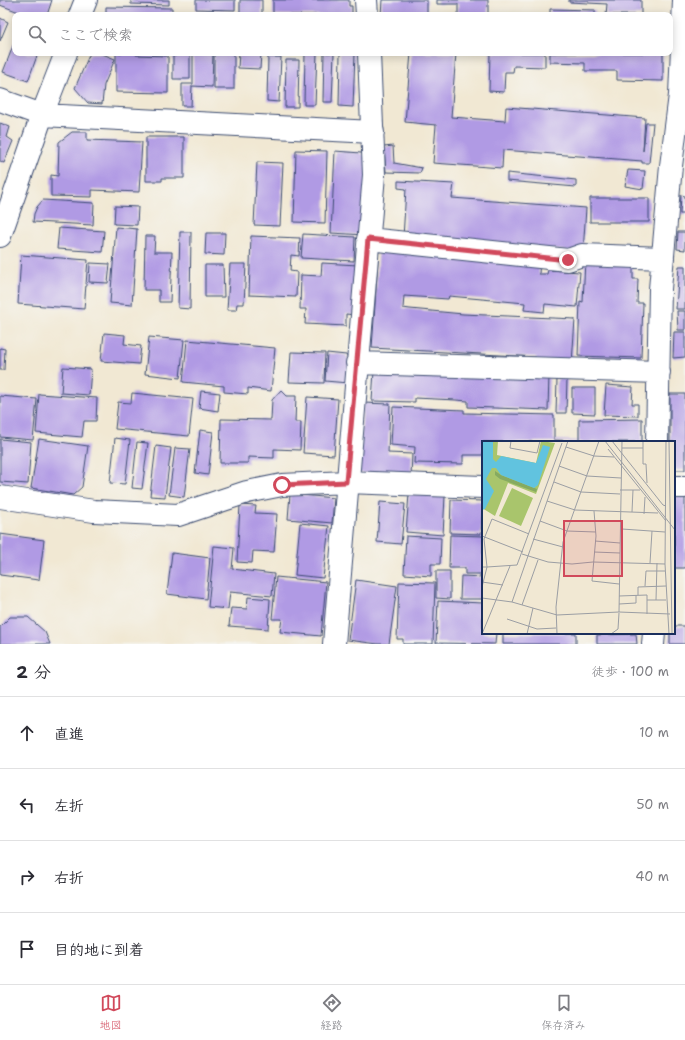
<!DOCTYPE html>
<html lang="ja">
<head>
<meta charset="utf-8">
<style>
  :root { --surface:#fff; --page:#f2f2f3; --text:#2b2b33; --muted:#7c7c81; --line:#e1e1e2; --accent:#d1495b }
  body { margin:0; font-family:"Shantell Sans","Klee One",sans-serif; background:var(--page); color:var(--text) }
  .stop { position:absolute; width:12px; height:12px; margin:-9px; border:3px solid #d1495b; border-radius:50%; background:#fff }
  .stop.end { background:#d1495b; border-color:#fff; box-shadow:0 1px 4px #0008 }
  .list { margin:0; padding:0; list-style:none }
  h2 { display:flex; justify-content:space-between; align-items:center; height:52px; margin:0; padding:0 16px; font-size:17px }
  h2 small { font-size:13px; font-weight:400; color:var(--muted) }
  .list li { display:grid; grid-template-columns:26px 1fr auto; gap:12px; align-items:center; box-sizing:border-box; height:72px; padding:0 16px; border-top:1px solid var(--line) }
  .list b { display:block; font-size:15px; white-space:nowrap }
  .list em { font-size:13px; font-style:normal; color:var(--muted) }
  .icon { flex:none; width:22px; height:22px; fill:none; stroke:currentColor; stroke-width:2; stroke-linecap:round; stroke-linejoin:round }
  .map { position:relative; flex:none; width:685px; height:644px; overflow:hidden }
  .search { position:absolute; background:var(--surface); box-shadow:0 2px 10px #0003; left:12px; right:12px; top:12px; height:44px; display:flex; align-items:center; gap:10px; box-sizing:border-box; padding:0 14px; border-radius:8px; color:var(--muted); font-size:15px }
  .sheet { height:340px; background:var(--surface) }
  nav { display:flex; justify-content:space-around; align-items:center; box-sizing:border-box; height:56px; border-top:1px solid var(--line); background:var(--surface); font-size:11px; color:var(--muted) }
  nav a { display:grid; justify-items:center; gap:2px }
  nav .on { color:var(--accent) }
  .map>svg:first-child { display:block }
  .building { fill:#b09ae4 }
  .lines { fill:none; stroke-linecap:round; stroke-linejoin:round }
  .street-casing { stroke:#3b4b70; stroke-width:24 }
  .street { stroke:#fff; stroke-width:22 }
  .route { stroke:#d1495b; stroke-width:5 }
  .inset-road { fill:none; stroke:#9b9ea4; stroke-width:1 }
  .view { fill:#d1495b; fill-opacity:0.15; stroke:#d1495b; stroke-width:2 }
  .inset-edge { fill:none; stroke:#1b2f5e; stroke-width:2 }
</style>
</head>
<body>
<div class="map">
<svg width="685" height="644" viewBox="0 0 685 644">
  <rect width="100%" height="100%" fill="#f6f6f2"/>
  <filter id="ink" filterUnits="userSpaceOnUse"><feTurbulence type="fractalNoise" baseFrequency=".025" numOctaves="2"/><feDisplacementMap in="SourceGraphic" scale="8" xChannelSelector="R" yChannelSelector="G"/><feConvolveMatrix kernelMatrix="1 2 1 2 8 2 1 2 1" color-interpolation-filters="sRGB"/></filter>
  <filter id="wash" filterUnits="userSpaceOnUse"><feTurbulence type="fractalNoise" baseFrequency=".012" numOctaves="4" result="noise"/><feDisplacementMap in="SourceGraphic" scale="16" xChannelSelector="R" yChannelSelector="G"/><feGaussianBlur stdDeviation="0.9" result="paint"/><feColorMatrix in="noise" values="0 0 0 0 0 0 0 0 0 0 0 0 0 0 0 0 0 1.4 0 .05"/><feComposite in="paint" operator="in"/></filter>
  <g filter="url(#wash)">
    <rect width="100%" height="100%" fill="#f1e8d3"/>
    <g id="blocks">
      <path class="building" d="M0,0H52L47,15H27L0,5Z
        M131,0H169V5L131,4Z
        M196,0H235V10L196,9Z
        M240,0H262V15H240Z
        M273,0H349V6H352V15H273Z
        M382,0H427V15H381Z
        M437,0H488V15H458V4H437Z
        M569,0H641V15H606L607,4L569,2Z
        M106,7L172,8V15H106Z
        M550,9L595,10V15H550Z
        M195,12H214V15H195Z
        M0,18L8,22L0,41Z
        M15,41V53H38L28,81L3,72Z
        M90,53H100L115,59L104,85L102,104L88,103L75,88Z
        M116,53H136V55L168,56V93L116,92Z
        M176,53H190V79H173V56H176Z
        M193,53H213L212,87L192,86L191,106H182V84H193Z
        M214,53H234V89H214Z
        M239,53H261L260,69L238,68Z
        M305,53H317L315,105H304Z
        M324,53H334L332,102H323Z
        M340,53H355L353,107L339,106Z
        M411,53H456L451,117L505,121L506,107L645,118L643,151L646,123H653L649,163H642V161L503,150L502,168L433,163L436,125L405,122Z
        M490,53H545V67L514,66L513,72H505L504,92L489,91Z
        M550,53H663V81L617,80V71H585V63L550,62Z
        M268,57H281L279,102L267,101Z
        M286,60H299L298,107H285Z
        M0,123L10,127L7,137L13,141L4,163L0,161Z
        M72,132H87V140L142,142L139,192L92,190V197L51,196V175L58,176L59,142Z
        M146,137H184V178H162V181H146Z
        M393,146L394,163L422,168L420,173L386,172L384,147Z
        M296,150L327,151L325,223L294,222Z
        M335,151L361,153L368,158L365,235L331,233Z
        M257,162L283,163L280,226L254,225Z
        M628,170L645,171L643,189L625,186Z
        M507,173L576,180V187L507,181Z
        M398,181L454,184L452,198L586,208L583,252L403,238L406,189L398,188Z
        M681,195L685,196V214H680Z
        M590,198H649V222H590Z
        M43,200L94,203L93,225L33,222L34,214L37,207Z
        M115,206L138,207L137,225L114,224Z
        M116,227L137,229L132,305L110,303Z
        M59,228L104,231L102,252L57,249Z
        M180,232H191L190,309L178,308Z
        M678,232H685V250L677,249Z
        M206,233H225L224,255L205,254Z
        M303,234L355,237L354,261L301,258Z
        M145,236H155L154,252H172L170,302H159V290H144Z
        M251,236L300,238L299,256L291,255L290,271L297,272L296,297L249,295Z
        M379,246L540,261L539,274H547L548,270L580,272L577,307L545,304L544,312L524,310L525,303L449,296L448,299L404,296L403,308L410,309L463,314L575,319L572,363L536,362V357L372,348Z
        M21,255L88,260L84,309L18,304Z
        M585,260L633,261V279H638L637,303H643L641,358L578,356L580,301L583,302Z
        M90,263L110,264L108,283L89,282Z
        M322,263L358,265L355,315L346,314V326L305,324L306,309H300L301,275L321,276Z
        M230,264H246L244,304H237L236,310H227Z
        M205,265H223L224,297H205Z
        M679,266H685V309H676Z
        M677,311H685V330H678Z
        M674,332H685V357L673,358Z
        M104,333L125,335L124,344L141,346L139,364L101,361Z
        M149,337L184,340L180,378L145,374Z
        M187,340L275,348L271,391L248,388V394L224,392V386L183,382Z
        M0,348L5,349L4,370H0Z
        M291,352L325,353L324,383L289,382Z
        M327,353L346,355L350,362L348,383L325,381Z
        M63,367L91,369L89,395L61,393Z
        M374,371L549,374L548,410L468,407V401L456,400L415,398V402L372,401Z
        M557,379H567L566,413H556Z
        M606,385L633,387L632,404H638V416L604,415Z
        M572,388H595V414L572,413Z
        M281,390L287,396H296L295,422H301L300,450L274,449V458L248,457V463H220L221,419L271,420L272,400Z
        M201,391L220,393L218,411L199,408Z
        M132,393L193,399L189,436L115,429L118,402L131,403Z
        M39,394L97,398L96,421H84L82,437L36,433Z
        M670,394H685V470H674V442H670Z
        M0,396L37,399L33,440L0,437Z
        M307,397L338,399L334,455L303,453Z
        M363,403L390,404L388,453L412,454L411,476L359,473Z
        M393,407L464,410V413L554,415V440L579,441V420L642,419V442H483V455H463V464L414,463L415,447L391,445Z
        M200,430L213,432L208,475L195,473Z
        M115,438L130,440L125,484L110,483Z
        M0,439L31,442L28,484L0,482Z
        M39,439L88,446L82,487L73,495L31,488Z
        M137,442L148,443L142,489L132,488Z
        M156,446L171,448L165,497L150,496Z
        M175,448L190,449L184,497L169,495Z
        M290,494L334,498L332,523L288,519Z
        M409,494L445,496L443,535L406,532Z
        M674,496H685V568H674Z
        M451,500L483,501L481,534L450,533Z
        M380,502L405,504L401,544L377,542Z
        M240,505L256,506L255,513L277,514L274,552L253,551L252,563L237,562Z
        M300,523L329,526L323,578L295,575Z
        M0,534L44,540L39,580L0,575Z
        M450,535L483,536V574H465V568H449Z
        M406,536L441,538L440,564H431V576L404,574Z
        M214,546L234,548L232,569L274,574L272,596L230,592L228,609L208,607Z
        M172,553L210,558L206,599L167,594Z
        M436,571H450V599L436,598Z
        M461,576L483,577V599H460Z
        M276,577L326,582L321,636L280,632L282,619H272Z
        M356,580L397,586L389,644H378L348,640Z
        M399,582L435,583L433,644H403V639H397Z
        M248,597L270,599L268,629L229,626L231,608L247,609Z
        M438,601L483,603V633H496L495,644L436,643Z
        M10,617H28L45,632L50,644H0V627Z
        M674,626H685V644H670V633H674Z
        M503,633H576V644H503Z
        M636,634L637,644H597V635Z"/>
    </g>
  </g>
  <g filter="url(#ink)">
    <use href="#blocks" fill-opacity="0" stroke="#3b4b70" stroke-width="1"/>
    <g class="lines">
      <defs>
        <path id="street" d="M366,0L367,15
          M80,15L86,0
          M0,100L42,115L373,132
          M0,236L42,115L66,53
          M368,239L568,260L582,255L663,258
          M357,363L659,372
          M657,442L660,289L671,166L680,95L684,0
          M674,487H685
          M0,497L94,511L178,515L247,492L282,485L346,482L483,487
          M334,644L374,175L369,53
          M653,644L654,633"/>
      </defs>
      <use href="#street" class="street-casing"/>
      <use href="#street" class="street"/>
    </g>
  </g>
  <g class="lines" filter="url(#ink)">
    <path class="route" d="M282,485L346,482L368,239L568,260"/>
  </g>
  <g transform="translate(482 441)">
    <rect width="193" height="193" fill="#f1e8d3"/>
    <path d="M4,0H16L15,14L54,22L59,0L73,2L54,53L26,42L13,75L0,67V17ZM30,47L51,57L39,85L17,75Z" fill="#a9c56c"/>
    <path d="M13,30L19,34L55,48L54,51L18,38L13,34Z" fill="#86aa60"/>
    <path d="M0,0H11V18L14,21L19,15L54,22L61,4L68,6L56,44L52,47L19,34L14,27H10L4,38L12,50L3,68L0,69Z" fill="#61c3df"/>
    <path class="inset-road" d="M29,0L28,7L55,12L58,0M123,0L193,89M130,0L181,64L184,65M161,0V23H164L165,42M184,0L183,123L187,193M187,0L190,193M84,6L112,15L132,16M140,7H161M126,8L184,80M77,25L105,35L139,37M72,41L99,51L138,53M138,49H158M65,60L93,69L176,72M112,70L114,95L110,140L137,143M150,71L151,49M162,73L163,56M58,80L85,90L114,91M140,88L183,91M0,95L41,111M51,98L81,106M113,100L138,102M112,111L138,112M40,113L66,121L90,123L111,121L183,123M168,122L170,90M0,126H5L2,98L10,78L47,93M0,141L21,144M163,145L164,130H183M0,146L5,126L35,124L80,2M156,154V146L184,145M137,155L165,154V173M0,157L30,161L75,174L137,171L188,173M165,159H184M174,159L175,122M30,161L86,0M137,163L154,162V154M40,164L56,119M137,171L140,0M25,178L55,188L74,187M0,193L28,125M45,193L51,167M75,193L74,166L81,101L117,0M129,193L136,188L137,172"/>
    <path class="view" d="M82,80H140V135H82Z"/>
    <rect width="193" height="193" class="inset-edge"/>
  </g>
</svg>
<div class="stop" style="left:282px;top:485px"></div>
<div class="stop end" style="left:568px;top:260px"></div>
<div class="search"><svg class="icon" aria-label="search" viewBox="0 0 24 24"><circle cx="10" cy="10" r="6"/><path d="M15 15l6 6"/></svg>ここで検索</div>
</div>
<section class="sheet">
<h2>2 分<small>徒歩 · 100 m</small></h2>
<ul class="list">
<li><svg class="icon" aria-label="ahead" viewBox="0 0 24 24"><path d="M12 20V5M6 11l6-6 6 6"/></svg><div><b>直進</b></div><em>10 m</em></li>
<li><svg class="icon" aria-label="left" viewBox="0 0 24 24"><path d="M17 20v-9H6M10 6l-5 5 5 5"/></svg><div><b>左折</b></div><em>50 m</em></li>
<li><svg class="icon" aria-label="right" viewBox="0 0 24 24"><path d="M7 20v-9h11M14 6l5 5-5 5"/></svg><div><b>右折</b></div><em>40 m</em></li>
<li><svg class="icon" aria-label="arrive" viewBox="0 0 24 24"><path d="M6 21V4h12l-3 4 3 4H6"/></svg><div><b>目的地に到着</b></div></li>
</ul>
</section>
<nav>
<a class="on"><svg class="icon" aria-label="map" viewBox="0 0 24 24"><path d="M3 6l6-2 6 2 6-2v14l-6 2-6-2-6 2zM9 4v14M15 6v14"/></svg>地図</a>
<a><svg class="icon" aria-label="directions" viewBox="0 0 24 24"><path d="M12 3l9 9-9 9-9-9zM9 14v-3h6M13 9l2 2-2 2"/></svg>経路</a>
<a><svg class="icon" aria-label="saved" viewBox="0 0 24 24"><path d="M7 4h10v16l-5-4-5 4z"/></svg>保存済み</a>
</nav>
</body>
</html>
